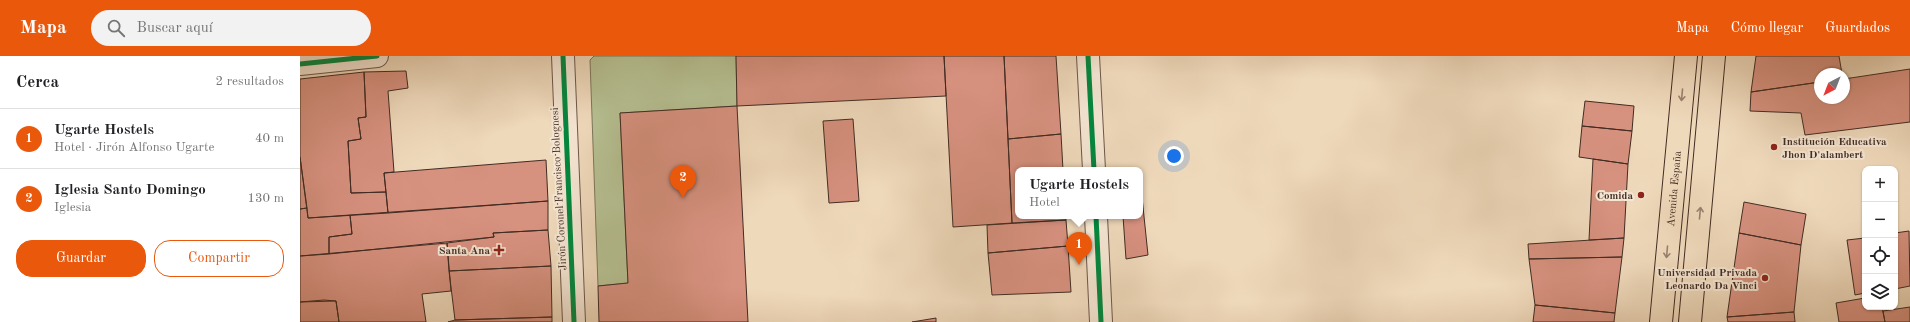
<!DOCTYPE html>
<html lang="es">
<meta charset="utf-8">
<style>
:root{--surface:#fff;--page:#f2f2f2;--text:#202124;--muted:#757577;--line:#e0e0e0;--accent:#ea580c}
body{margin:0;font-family:"Old Standard TT",serif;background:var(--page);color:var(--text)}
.controls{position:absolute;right:12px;bottom:12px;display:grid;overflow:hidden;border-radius:8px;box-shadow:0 1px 3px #0004}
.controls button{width:36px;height:36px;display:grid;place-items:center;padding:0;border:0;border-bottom:1px solid var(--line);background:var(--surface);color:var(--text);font:20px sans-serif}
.compass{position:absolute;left:1514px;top:12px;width:36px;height:36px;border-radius:50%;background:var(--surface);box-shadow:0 1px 3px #0004;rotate:222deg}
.you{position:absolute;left:874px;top:100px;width:14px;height:14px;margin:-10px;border:3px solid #fff;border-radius:50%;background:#1a73e8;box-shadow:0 0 0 6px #1a73e833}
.badge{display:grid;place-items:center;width:26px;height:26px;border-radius:50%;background:var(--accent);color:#fff;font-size:13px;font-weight:700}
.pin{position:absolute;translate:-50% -33px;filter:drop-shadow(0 1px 2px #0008)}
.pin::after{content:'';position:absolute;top:21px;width:14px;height:12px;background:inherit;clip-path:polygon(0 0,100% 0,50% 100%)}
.popup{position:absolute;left:715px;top:111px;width:128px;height:52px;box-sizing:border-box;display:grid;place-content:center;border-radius:8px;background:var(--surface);filter:drop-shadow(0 1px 3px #0005);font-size:13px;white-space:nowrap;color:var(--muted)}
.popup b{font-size:15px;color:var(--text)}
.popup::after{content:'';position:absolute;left:50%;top:100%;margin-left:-8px;border:8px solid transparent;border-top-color:var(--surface)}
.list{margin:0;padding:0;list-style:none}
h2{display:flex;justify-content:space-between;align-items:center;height:52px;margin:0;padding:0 16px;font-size:17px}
h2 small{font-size:13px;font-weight:400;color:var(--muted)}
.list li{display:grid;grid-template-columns:26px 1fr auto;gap:12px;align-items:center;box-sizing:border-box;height:60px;padding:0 16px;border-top:1px solid var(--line)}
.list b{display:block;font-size:15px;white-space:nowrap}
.list p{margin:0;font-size:13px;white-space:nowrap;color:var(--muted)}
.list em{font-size:13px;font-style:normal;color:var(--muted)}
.actions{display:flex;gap:8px;padding:12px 16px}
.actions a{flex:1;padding:9px 0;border:1px solid var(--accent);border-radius:16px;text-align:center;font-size:14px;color:var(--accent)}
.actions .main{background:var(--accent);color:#fff}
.icon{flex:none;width:22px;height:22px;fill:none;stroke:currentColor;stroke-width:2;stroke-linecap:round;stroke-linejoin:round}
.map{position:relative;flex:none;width:1610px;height:266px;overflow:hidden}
header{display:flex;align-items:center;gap:24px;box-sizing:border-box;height:56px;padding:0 20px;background:var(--accent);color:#fff}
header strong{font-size:19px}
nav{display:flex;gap:22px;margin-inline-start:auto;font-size:14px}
.search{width:280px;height:36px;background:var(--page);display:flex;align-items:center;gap:10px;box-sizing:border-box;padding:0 14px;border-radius:22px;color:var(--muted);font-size:15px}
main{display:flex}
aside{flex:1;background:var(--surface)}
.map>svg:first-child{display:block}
</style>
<header>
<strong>Mapa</strong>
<div class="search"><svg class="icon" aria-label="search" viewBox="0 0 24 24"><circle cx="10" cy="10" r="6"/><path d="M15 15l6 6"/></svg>Buscar aquí</div>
<nav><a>Mapa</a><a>Cómo llegar</a><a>Guardados</a></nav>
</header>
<main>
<aside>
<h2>Cerca<small>2 resultados</small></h2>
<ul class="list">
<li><span class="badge">1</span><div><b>Ugarte Hostels</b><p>Hotel · Jirón Alfonso Ugarte</p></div><em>40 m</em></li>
<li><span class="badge">2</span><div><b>Iglesia Santo Domingo</b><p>Iglesia</p></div><em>130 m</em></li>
</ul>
<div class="actions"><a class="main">Guardar</a><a>Compartir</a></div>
</aside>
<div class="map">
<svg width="1610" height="266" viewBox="0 0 1610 266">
<rect width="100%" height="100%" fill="#efd9bb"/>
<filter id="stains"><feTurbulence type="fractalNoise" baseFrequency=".005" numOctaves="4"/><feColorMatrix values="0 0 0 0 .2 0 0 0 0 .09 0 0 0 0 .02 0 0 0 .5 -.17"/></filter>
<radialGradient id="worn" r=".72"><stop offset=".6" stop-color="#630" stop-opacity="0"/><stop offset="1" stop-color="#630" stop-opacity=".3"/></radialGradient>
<path fill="#b6c092" stroke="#7c765a" d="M294,0H436L437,50L320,57L328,227L298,230L290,4Z"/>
<path fill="#d7917f" stroke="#412c23" d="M436,0H644L646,40L437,50Z
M644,0H704L712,167L653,171Z
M704,0H756L761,78L708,83Z
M1456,0H1539L1542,18H1520V26L1451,36Z
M1610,13V66L1505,79L1501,57L1450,55L1451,36L1520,26V42H1544V23Z
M106,15L108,32L88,35L94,116L84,117L86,136L51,137L48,85L61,83L58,62L66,61L64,16Z
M64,16L66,61L58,62L61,83L48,85L51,137L86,136L88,157L8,162L0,101V23Z
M1285,45L1334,50L1332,75L1282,70Z
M437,50L448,266H299L298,230L328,227L320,57Z
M553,63L559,145L529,147L523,65Z
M1282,70L1332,75L1328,108L1279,101Z
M761,78L763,114H718V160H766V164L712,167L708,83Z
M0,101L7,152L0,153Z
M1293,103L1328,108L1324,182L1289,184Z
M246,104L248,145L88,157L84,117Z
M840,122L848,199L826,203L823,160H840Z
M248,145V174L193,177L194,181L29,198V181L52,178L50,159Z
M1444,146L1506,158L1501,189L1439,177Z
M7,152L8,162L50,159L52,178L29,181V198L0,200V153Z
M766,164L768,190L688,197L687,169Z
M248,174L251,210L149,215L147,187L194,181L193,177Z
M1609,175L1610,230L1595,233V177Z
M1439,177L1501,189L1494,256L1427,261Z
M1324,182L1322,201L1229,203L1228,188Z
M1565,182V237L1555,239L1547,184Z
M147,187L151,235L122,238L126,266H39L36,245L0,246V200Z
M768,190L771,236L692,239L688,197Z
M1322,201L1315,257L1235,249L1229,203Z
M251,210L252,261L155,264L149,215Z
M1565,242V251H1582L1585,266H1539L1536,247Z
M24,244L36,245L39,266H0V246Z
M1235,249L1315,257L1314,266H1233Z
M1610,251V266H1585L1583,255Z
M1494,256L1495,266H1428L1427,261Z
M252,261V266H148L155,264Z
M636,262V266H612Z"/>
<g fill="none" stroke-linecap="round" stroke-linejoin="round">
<g stroke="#6c5749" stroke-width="24">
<path id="minor" d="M263,0L274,266
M788,0L794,114
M0,8L77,0
M796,160L801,266"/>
</g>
<g stroke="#412c23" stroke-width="24">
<g id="primary">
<path id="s1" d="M1361,266L1386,0"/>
<path d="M1390,266L1414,0"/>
</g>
</g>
<use href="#minor" stroke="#f5e6d3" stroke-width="22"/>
<use href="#primary" stroke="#efd9bb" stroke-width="22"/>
<g stroke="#f5e6d3" stroke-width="8">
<path id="cycleway" d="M263,0L274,266
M788,0L794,114
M0,8L77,0
M796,160L801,266"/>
</g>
<use href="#cycleway" stroke="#00873e" stroke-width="5"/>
</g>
<defs><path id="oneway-shaft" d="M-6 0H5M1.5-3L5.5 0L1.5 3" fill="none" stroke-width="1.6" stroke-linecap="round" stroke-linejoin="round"/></defs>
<g stroke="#98826f">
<use href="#oneway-shaft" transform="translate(1382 39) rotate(95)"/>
<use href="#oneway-shaft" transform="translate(1400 157) rotate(-85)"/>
<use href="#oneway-shaft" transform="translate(1367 196) rotate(95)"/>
</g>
<g fill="#8f2418" stroke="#f5e6d3" stroke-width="1.5">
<circle cx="1474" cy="91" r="4"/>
<circle cx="1341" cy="139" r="4"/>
<path d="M197 188h4v4h4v4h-4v4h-4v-4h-4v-4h4z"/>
<circle cx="1465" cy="222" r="4"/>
</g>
<g text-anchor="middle" stroke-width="4" stroke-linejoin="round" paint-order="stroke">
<g font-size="11" font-weight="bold" fill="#412c23" stroke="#f5e6d3" text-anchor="end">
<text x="1482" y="89" text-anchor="start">Institución Educativa<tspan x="1482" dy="13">Jhon D'alambert</tspan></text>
<text x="1333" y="143">Comida</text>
<text x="190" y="198">Santa Ana</text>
<text x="1457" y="220">Universidad Privada<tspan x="1457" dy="13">Leonardo Da Vinci</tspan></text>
</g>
<g font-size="11" fill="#412c23" stroke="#f5e6d3">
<text transform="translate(258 133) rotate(-93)" y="4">Jirón Coronel Francisco Bolognesi</text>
<text dy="4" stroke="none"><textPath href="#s1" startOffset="134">Avenida España</textPath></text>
</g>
</g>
<rect width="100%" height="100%" filter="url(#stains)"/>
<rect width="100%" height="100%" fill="url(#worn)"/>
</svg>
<div class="controls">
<button>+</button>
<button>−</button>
<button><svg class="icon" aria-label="locate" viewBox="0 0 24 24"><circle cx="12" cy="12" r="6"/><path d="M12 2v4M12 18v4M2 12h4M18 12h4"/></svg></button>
<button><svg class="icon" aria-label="layers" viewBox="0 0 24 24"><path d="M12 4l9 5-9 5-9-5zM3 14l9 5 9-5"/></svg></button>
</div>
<svg class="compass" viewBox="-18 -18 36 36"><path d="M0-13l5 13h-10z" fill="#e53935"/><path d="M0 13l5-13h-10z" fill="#757577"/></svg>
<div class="you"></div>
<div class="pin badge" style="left:779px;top:209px">1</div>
<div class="popup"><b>Ugarte Hostels</b>Hotel</div>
<div class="pin badge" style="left:383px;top:142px">2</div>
</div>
</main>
